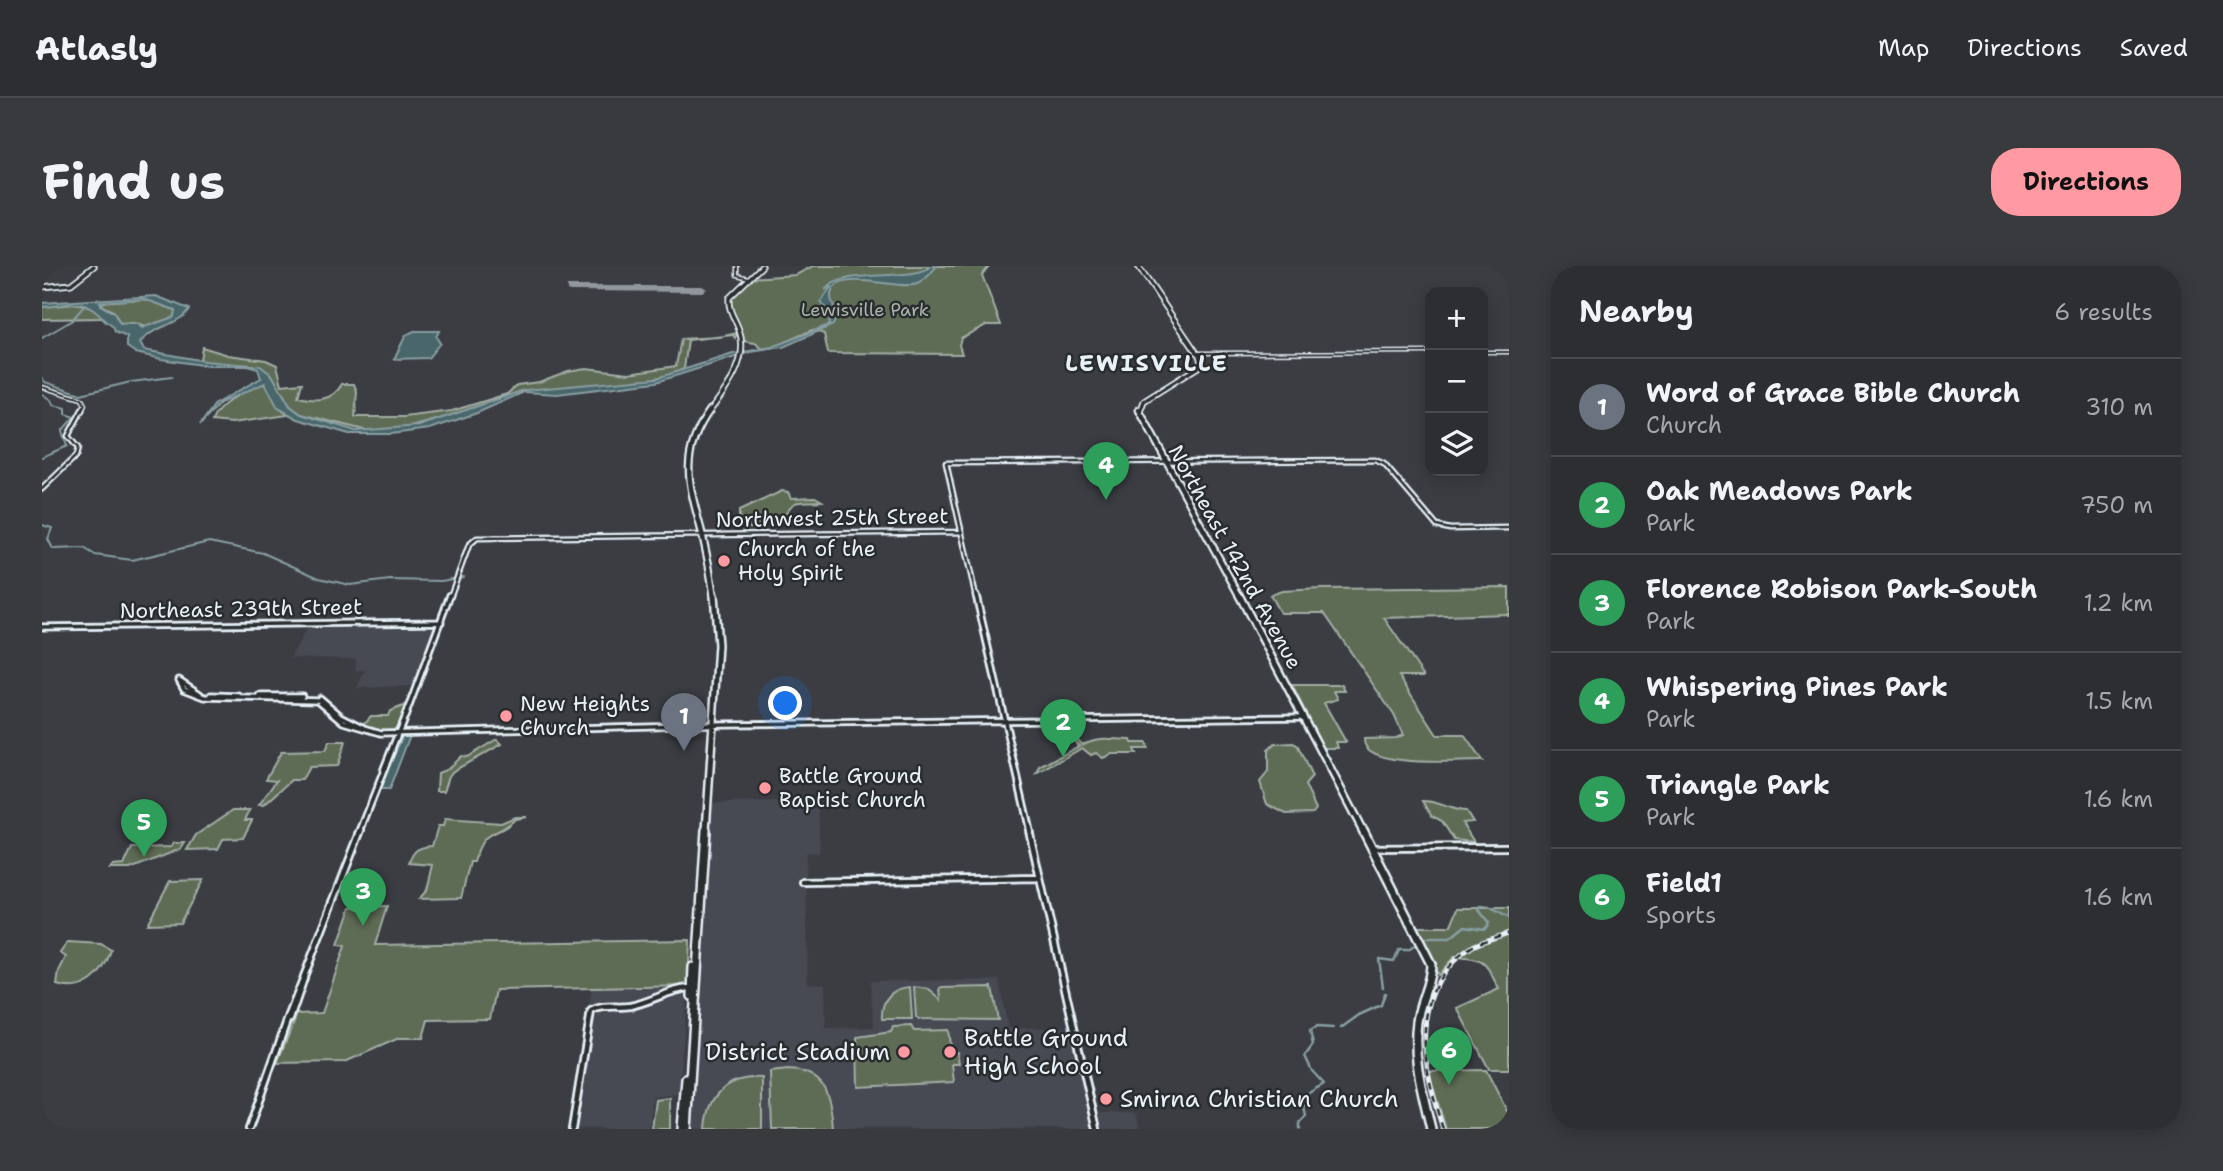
<!DOCTYPE html>
<meta charset="utf-8">
<style>
:root{--surface:#2c2e32;--page:#383a3e;--text:#f1f3f6;--muted:#a6a8ac;--line:#484a4d;--accent:#ff9aa2}
body{margin:0;font-family:"Shantell Sans",sans-serif;background:var(--page);color:var(--text)}
.controls{position:absolute;right:21px;top:21px;display:grid;overflow:hidden;border-radius:14px;box-shadow:0 4px 18px #0003}
.controls button{width:63px;height:63px;display:grid;place-items:center;padding:0;border:0;border-bottom:2px solid var(--line);background:var(--surface);color:var(--text);font:35px sans-serif}
.you{position:absolute;left:744px;top:438px;width:24px;height:24px;margin:-18px;border:5px solid #fff;border-radius:50%;background:#1a73e8;box-shadow:0 0 0 10px #1a73e833}
.badge{display:grid;place-items:center;width:46px;height:46px;border-radius:50%;background:var(--accent);color:#fff;font-size:23px;font-weight:700}
.pin{position:absolute;translate:-50% -58px;filter:drop-shadow(0 2px 4px #0008)}
.pin::after{content:'';position:absolute;top:37px;width:24px;height:21px;background:inherit;clip-path:polygon(0 0,100% 0,50% 100%)}
.list{margin:0;padding:0;list-style:none}
h2{display:flex;justify-content:space-between;align-items:center;height:91px;margin:0;padding:0 28px;font-size:30px}
h2 small{font-size:23px;font-weight:400;color:var(--muted)}
.list li{display:grid;grid-template-columns:46px 1fr auto;gap:21px;align-items:center;box-sizing:border-box;height:98px;padding:0 28px;border-top:2px solid var(--line)}
.list b{display:block;font-size:26px;white-space:nowrap}
.list p{margin:0;font-size:23px;white-space:nowrap;color:var(--muted)}
.list em{font-size:23px;font-style:normal;color:var(--muted)}
.icon{flex:none;width:38px;height:38px;fill:none;stroke:currentColor;stroke-width:2;stroke-linecap:round;stroke-linejoin:round}
.map{position:relative;flex:none;width:1467px;height:863px;overflow:hidden;border-radius:28px}
header{display:flex;align-items:center;gap:42px;box-sizing:border-box;height:98px;padding:0 35px;background:var(--surface);border-bottom:2px solid var(--line)}
header strong{font-size:33px}
nav{display:flex;gap:38px;margin-inline-start:auto;font-size:24px}
.intro{display:flex;align-items:center;justify-content:space-between;box-sizing:border-box;height:168px;padding:0 42px}
h1{margin:0;font-size:49px}
.button{padding:18px 32px;border-radius:28px;background:var(--accent);color:#111;font-size:24px;font-weight:700}
main{display:flex;gap:42px;padding:0 42px}
aside{flex:1;background:var(--surface);border-radius:28px;box-shadow:0 4px 18px #0003}
.map>svg:first-child{display:block}
</style>
<header>
<strong>Atlasly</strong>
<nav><a>Map</a><a>Directions</a><a>Saved</a></nav>
</header>
<div class="intro"><h1>Find us</h1><a class="button">Directions</a></div>
<main>
<div class="map">
<svg width="1467" height="863" viewBox="0 0 1467 863">
<rect width="100%" height="100%" fill="#3b3d43"/>
<filter id="ink" filterUnits="userSpaceOnUse"><feTurbulence type="fractalNoise" baseFrequency=".0143" numOctaves="2"/><feDisplacementMap in="SourceGraphic" scale="14" xChannelSelector="R" yChannelSelector="G"/><feConvolveMatrix kernelMatrix="1 2 1 2 8 2 1 2 1" color-interpolation-filters="sRGB"/></filter>
<g filter="url(#ink)">
<path fill="#474852" d="M394,357L397,359L370,420L315,422L323,404H313L314,393L248,392L267,359Z
M776,535L778,587H764L766,717L783,718L784,762L832,761L828,715L957,714L966,762L1027,761L1051,863H648L671,537Z
M646,720L637,828L611,831L608,863H527L550,722Z
M1056,847H1094L1098,863H1060Z"/>
<path fill="#5e6c54" stroke="#a3aea6" stroke-width="2" d="M771,0H948L940,9L959,59H944L919,72L917,79L920,88L786,87L782,68L770,64L732,81L721,83L713,77L702,75L686,36L707,12L754,9Z
M106,33L133,44L132,51L103,61L91,57L78,58L71,45L58,39L63,35Z
M32,38L52,42L61,52L0,53V41Z
M695,67L693,72L691,69L646,74L642,103L624,110L592,116L480,125L398,153L366,162L326,165L259,148L248,140L230,109L209,99L167,97L158,94L160,81L186,89L224,94L235,99L240,119L260,117L256,131C273,135 290,136 300,118H312L315,126L313,151H362L410,145L465,128L475,119L497,116L526,105L544,102L587,107L634,100L639,73L678,71Z
M220,117C232,123 232,141 246,149L190,157L170,155C175,138 205,124 220,117Z
M740,225L746,226L749,232L773,231L780,235C759,237 752,230 742,251L724,254L716,262H704L697,252V245Z
M1467,321V350L1465,348L1342,352L1382,410H1357L1395,469H1422L1440,495C1418,495 1320,503 1322,473L1354,472L1361,469L1352,449L1282,347H1238L1228,329L1240,325L1278,323Z
M1250,419H1300L1303,425H1292L1296,433L1282,437L1304,476H1294L1296,482H1281Z
M364,439L354,463C343,467 331,464 321,459L329,450H346L348,445Z
M1032,471L1040,479C1057,469 1072,474 1089,474L1090,477H1104L1106,483H1092L1094,488H1070L1061,492L1054,487L1049,489L1040,482L995,508L998,501L1037,480L1031,474Z
M455,473L460,478L411,505L407,510L402,525H395L396,507L406,503L419,490L425,491Z
M287,476H303L295,500L267,501L260,514H250L222,539H217L235,514L224,513L239,486L283,485Z
M1233,478L1251,477L1255,479L1270,511L1263,519L1274,543L1271,547L1244,548L1225,538L1218,516L1226,506V484Z
M1381,535C1399,535 1408,545 1424,545L1431,556L1420,557L1432,576L1412,574L1400,555L1390,550Z
M191,544H208L203,554H210L201,572L181,573L176,583L145,584L154,569Z
M473,551H485L473,553C454,574 443,557 432,596H428L419,632L377,633L385,624L391,599L367,597C371,584 376,581 390,580L396,560H401L403,553L459,557Z
M132,577H143L139,583L88,603H68L70,600L82,599L90,582L129,581Z
M161,614L138,657L105,658L128,615Z
M345,640L333,679L648,674L646,720L454,724L448,753L386,754L381,772H357L303,796L235,797L255,748L280,747L303,680L296,679L309,641Z
M1416,642H1467V803H1447L1415,742L1457,723C1442,695 1445,693 1412,691L1396,709L1374,661H1406L1409,659Z
M26,676L59,678L69,684C62,709 41,728 15,719L17,705L24,691L18,687Z
M868,721L870,753H840C839,734 849,722 868,721Z
M872,721L886,723L899,734L898,722L950,721L956,754L877,753L874,751Z
M869,760L872,765L906,764L909,786H915L917,798H910L912,816L816,821L815,771L849,766L851,761Z
M746,804C784,805 789,830 791,863H730L728,806Z
M1444,804L1467,849V863H1404L1386,805Z
M720,812V863H664C666,829 685,810 720,812Z
M628,832V863H610L614,834Z"/>
<path fill="#48666a" stroke="#889ea3" stroke-width="2" fill-rule="evenodd" d="M889,0H895C888,7 885,14 875,18C858,25 792,0 789,29C788,35 794,43 795,50L791,59L741,81L709,86L614,116L515,128L482,126L435,147L388,163L349,168H307L256,153L236,142L223,117L178,137L158,159L173,138L219,112L216,103L205,100H166L119,93L94,87L85,81V71L73,66C71,57 67,60 62,54C41,30 29,39 0,41V37L114,30L147,43C137,60 110,60 98,77L102,84L162,95L218,100L230,109L248,140L259,148L314,165L377,160L483,124L615,112L691,88L730,81L787,59L788,49L779,36L790,20L783,24C803,0 870,17 889,0ZM102,33L133,44L132,51L100,62L95,58H78L72,47L58,39V36Z
M372,65H397L394,71L398,77L386,92L352,93L364,69Z
M361,469H368L347,524H337Z"/>
<g fill="none" stroke-linecap="round" stroke-linejoin="round">
<path stroke="#889ea3" stroke-width="2" d="M0,72L29,55L43,39
M0,112L3,116L39,128L89,116L130,111
M0,128L9,134L11,139L24,142V148L32,151L20,165L25,180L0,191
M0,259L10,262L6,273L11,283L42,282L53,289L90,294L167,276L221,287L277,312L308,319L348,314L399,315L422,311"/>
<path stroke="#889ea3" stroke-width="2.5" d="M1381,672H1408L1423,660L1443,663L1447,657L1437,644L1439,640L1447,641L1467,652
M1341,721L1337,693L1352,695L1357,684H1366L1374,679
M1299,762L1317,749L1339,739L1343,727
M1258,863V857L1264,850C1258,828 1264,829 1282,818L1270,805L1263,790L1271,779L1268,765L1275,761L1291,762"/>
<path fill="#92979e" fill-rule="evenodd" d="M525,20H660L665,23L660,26L528,25L525,24Z"/>
<g stroke="#e8f1f8" stroke-width="5">
<path id="minor-far3" d="M695,0V9L707,12
M1441,86H1467
M1156,87L1388,86
M0,121L40,133L43,139L39,146"/>
</g>
<g stroke="#e8f1f8" stroke-width="7">
<path id="minor-far2" d="M0,223L34,190L36,182L26,170L40,144
M408,331L427,279L435,272L920,266
M934,331L904,197L1333,194L1342,198L1395,260L1408,263L1467,262"/>
</g>
<g stroke="#e8f1f8" stroke-width="9">
<path id="minor-far1" d="M934,329L988,565
M0,361L399,356
M137,414L142,423L163,431L276,434L302,456L339,467L682,458L1262,451
M137,414L158,428
M169,429L197,430
M218,430H260
M278,432L299,450L323,462
M363,451L408,329
M341,505L368,437
M318,565L350,484
M318,565L321,558"/>
</g>
<g stroke="#e8f1f8" stroke-width="10">
<path id="minor" d="M987,564L1055,863
M317,568L319,564
M1331,582L1467,581
M761,616L998,612
M248,753L262,712
M207,863L247,749L319,564
M530,863L549,745C562,738 575,742 588,740C610,736 627,723 649,722"/>
</g>
<g stroke="#e8f1f8" stroke-width="7">
<path id="major-far3" d="M1096,0L1155,87
M0,21L29,18L52,0
M667,146C684,124 708,94 697,64C693,52 686,45 687,32L720,0
M1098,146L1102,135L1156,101L1159,96L1157,89"/>
</g>
<g stroke="#e8f1f8" stroke-width="9">
<path id="major-far2" d="M668,144C636,189 647,218 660,267C665,288 669,309 672,331
M1097,144L1198,331"/>
</g>
<g stroke="#e8f1f8" stroke-width="10">
<path id="major-far1" d="M1197,329L1321,565
M664,565L676,379L672,329"/>
</g>
<g stroke="#e8f1f8" stroke-width="12">
<path id="major" d="M1321,564L1389,698C1389,718 1377,736 1375,756C1370,792 1381,828 1389,863
M650,730L651,701
M640,863L644,813
M645,863L664,564"/>
</g>
<use href="#minor-far3" stroke="#2a2d2e" stroke-width="2"/>
<use href="#minor-far2" stroke="#2a2d2e" stroke-width="2.5"/>
<use href="#minor-far1" stroke="#2a2d2e" stroke-width="3.5"/>
<use href="#minor" stroke="#2a2d2e" stroke-width="4.5"/>
<use href="#major-far3" stroke="#2a2d2e" stroke-width="3.5"/>
<use href="#major-far2" stroke="#2a2d2e" stroke-width="4.5"/>
<use href="#major-far1" stroke="#2a2d2e" stroke-width="5"/>
<use href="#major" stroke="#2a2d2e" stroke-width="7"/>
<g stroke="#e8f1f8" stroke-width="5">
<path id="rail" d="M1401,863C1380,798 1364,723 1431,680C1442,674 1455,671 1467,667"/>
</g>
<use href="#rail" stroke="#2a2d2e" stroke-width="2.5" stroke-dasharray="7" stroke-linecap="butt"/>
</g>
</g>
<g fill="#ff9aa2" stroke="#2a2d2e" stroke-width="2.5">
<circle cx="682" cy="295" r="7"/>
<circle cx="464" cy="450" r="7"/>
<circle cx="723" cy="522" r="7"/>
<circle cx="862" cy="786" r="7"/>
<circle cx="908" cy="786" r="7"/>
<circle cx="1064" cy="833" r="7"/>
</g>
<g text-anchor="middle" stroke-width="5" stroke-linejoin="round" paint-order="stroke">
<g font-size="18" fill="#aab5ae" stroke="#2a2d2e">
<text x="823" y="50">Lewisville Park</text>
</g>
<g font-size="21" fill="#e8f1f8" stroke="#2a2d2e">
<text transform="translate(790 252) rotate(-1)" y="7">Northwest 25th Street</text>
<text transform="translate(1193 291) rotate(61)" y="7">Northeast 142nd Avenue</text>
<text transform="translate(199 343) rotate(-1)" y="7">Northeast 239th Street</text>
</g>
<g font-size="21" fill="#e8f1f8" stroke="#2a2d2e" text-anchor="start">
<text x="696" y="290">Church of the<tspan x="696" dy="24">Holy Spirit</tspan></text>
<text x="478" y="445">New Heights<tspan x="478" dy="24">Church</tspan></text>
<text x="737" y="517">Battle Ground<tspan x="737" dy="24">Baptist Church</tspan></text>
</g>
<g font-size="23" font-weight="bold" letter-spacing="2" fill="#e8f1f8" stroke="#2a2d2e">
<text x="1105" y="105">LEWISVILLE</text>
</g>
<g font-size="24" fill="#e8f1f8" stroke="#2a2d2e" text-anchor="start">
<text x="922" y="780">Battle Ground<tspan x="922" dy="28">High School</tspan></text>
<text x="848" y="794" text-anchor="end">District Stadium</text>
<text x="1078" y="841">Smirna Christian Church</text>
</g>
</g>
</svg>
<div class="controls">
<button>+</button>
<button>−</button>
<button><svg class="icon" aria-label="layers" viewBox="0 0 24 24"><path d="M12 4l9 5-9 5-9-5zM3 14l9 5 9-5"/></svg></button>
</div>
<div class="you"></div>
<div class="pin badge" style="left:642px;top:485px;background:#6b7280">1</div>
<div class="pin badge" style="left:1021px;top:491px;background:#2e9e5b">2</div>
<div class="pin badge" style="left:321px;top:660px;background:#2e9e5b">3</div>
<div class="pin badge" style="left:1064px;top:234px;background:#2e9e5b">4</div>
<div class="pin badge" style="left:102px;top:591px;background:#2e9e5b">5</div>
<div class="pin badge" style="left:1407px;top:819px;background:#2e9e5b">6</div>
</div>
<aside>
<h2>Nearby<small>6 results</small></h2>
<ul class="list">
<li><span class="badge" style="background:#6b7280">1</span><div><b>Word of Grace Bible Church</b><p>Church</p></div><em>310 m</em></li>
<li><span class="badge" style="background:#2e9e5b">2</span><div><b>Oak Meadows Park</b><p>Park</p></div><em>750 m</em></li>
<li><span class="badge" style="background:#2e9e5b">3</span><div><b>Florence Robison Park-South</b><p>Park</p></div><em>1.2 km</em></li>
<li><span class="badge" style="background:#2e9e5b">4</span><div><b>Whispering Pines Park</b><p>Park</p></div><em>1.5 km</em></li>
<li><span class="badge" style="background:#2e9e5b">5</span><div><b>Triangle Park</b><p>Park</p></div><em>1.6 km</em></li>
<li><span class="badge" style="background:#2e9e5b">6</span><div><b>Field1</b><p>Sports</p></div><em>1.6 km</em></li>
</ul>
</aside>
</main>
